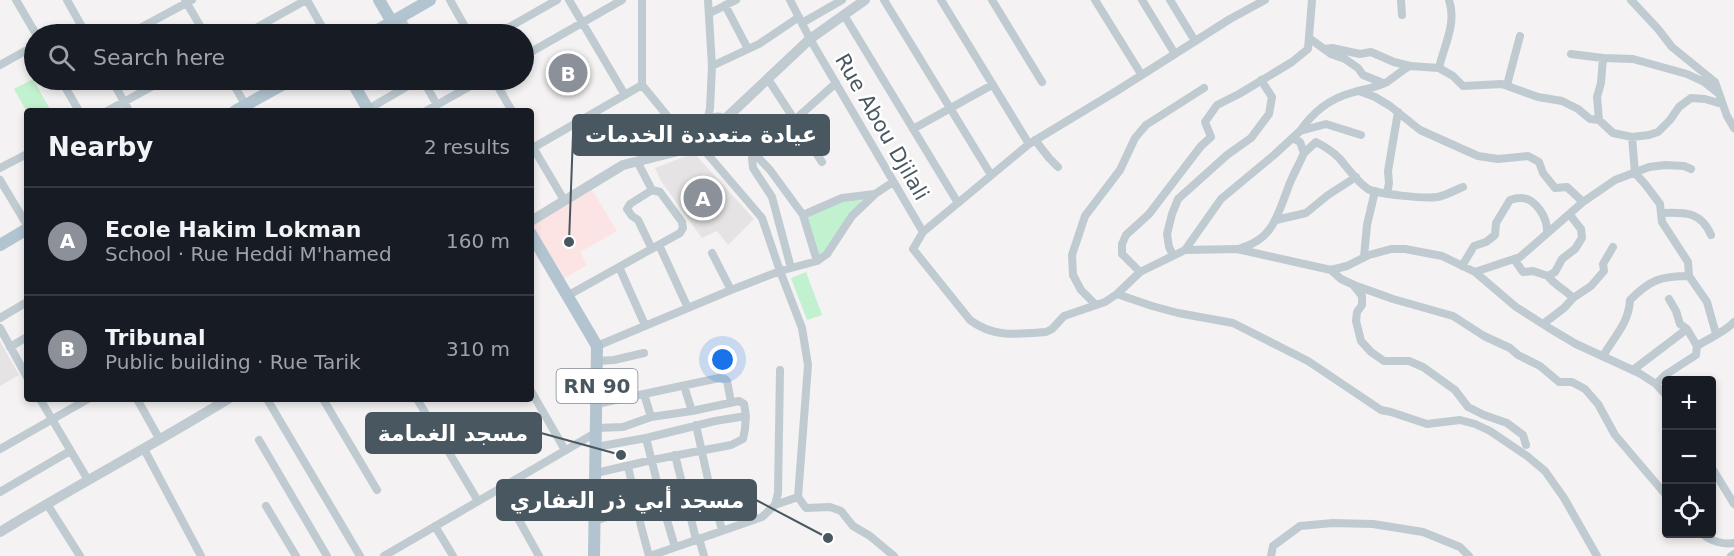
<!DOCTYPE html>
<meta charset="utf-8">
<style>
:root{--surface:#171b24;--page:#20242c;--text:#f1f3f6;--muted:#9ea1a6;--line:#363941;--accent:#8c9099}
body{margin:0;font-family:"DejaVu Sans","Noto Naskh Arabic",sans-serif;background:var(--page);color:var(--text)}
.controls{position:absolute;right:18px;bottom:18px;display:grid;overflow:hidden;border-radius:6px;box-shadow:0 3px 9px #0003}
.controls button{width:54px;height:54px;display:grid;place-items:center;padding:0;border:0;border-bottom:2px solid var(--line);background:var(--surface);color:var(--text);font:30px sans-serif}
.you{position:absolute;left:723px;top:360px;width:21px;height:21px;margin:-15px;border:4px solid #fff;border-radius:50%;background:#1a73e8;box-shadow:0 0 0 9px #1a73e833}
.badge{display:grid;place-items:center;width:39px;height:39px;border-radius:50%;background:var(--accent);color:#fff;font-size:20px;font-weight:700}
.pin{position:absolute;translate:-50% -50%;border:3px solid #fff;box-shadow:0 2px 6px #0006}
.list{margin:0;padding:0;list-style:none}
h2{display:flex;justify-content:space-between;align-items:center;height:78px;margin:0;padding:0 24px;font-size:26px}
h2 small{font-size:20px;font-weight:400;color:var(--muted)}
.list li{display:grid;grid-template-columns:39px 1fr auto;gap:18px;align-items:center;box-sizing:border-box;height:108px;padding:0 24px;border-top:2px solid var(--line)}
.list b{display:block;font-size:22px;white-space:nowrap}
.list p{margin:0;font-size:20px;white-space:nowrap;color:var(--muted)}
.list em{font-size:20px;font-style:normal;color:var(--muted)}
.icon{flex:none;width:33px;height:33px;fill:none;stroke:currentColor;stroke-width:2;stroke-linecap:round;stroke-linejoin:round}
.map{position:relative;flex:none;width:1734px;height:556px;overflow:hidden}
.search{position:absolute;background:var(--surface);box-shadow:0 3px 9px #0003;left:24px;top:24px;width:510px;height:66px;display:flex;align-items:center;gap:15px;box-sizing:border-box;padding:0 21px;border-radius:33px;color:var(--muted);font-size:22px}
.panel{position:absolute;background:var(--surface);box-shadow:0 3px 9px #0003;left:24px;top:108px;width:510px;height:294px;border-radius:6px}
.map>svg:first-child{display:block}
</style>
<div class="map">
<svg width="1734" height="556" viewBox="0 0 1734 556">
<rect width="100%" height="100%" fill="#f4f2f2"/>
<path fill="#e5e3e4" d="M694,153L754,219L728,245L717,231L702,238L661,181L655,168Z
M0,341L19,375L0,386Z"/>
<path fill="#fce4e4" d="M592,190L617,231L580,252L587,265L563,279L532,226Z"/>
<path fill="#c1f1ce" d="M33,79L51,111H27V112L14,89Z
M862,198L860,205L826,250L819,256L806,216L844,200Z
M806,272L822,315L807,320L791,278Z"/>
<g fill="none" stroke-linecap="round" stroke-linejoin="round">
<path stroke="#bfcad1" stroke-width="8" d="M16,0L36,34
M67,0L86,34
M185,0L205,34
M307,0L326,34
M450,0L469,34
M569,0L625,95
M642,0V85L683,135L698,143L762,218L780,271L802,328L808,365L798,497
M790,0L810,39L923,232
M884,0L991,175
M941,0L1029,144
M992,0L1042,82
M1095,0L1141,74
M1142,0L1175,54
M1170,0L1195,41
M1265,0L1230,19L1115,92L1029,144L923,232L913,249L970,320C993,338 1019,334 1046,332L1052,329L1064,316L1105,302L1117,294L1140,272L1185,250L1237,249L1331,270L1347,266L1369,255L1391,249H1405L1442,256L1475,272L1516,307L1549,328L1576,344L1639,373L1656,384L1666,395
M1401,0L1402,15
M1631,0L1658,29L1672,47L1715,82L1727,116L1734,128
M725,5L748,49
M710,13L736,0
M844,15L958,203
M400,17L410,34
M802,23L842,0
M129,34L192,0
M245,34L306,0
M497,34L557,0
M1309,38L1331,54L1345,59L1358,68L1363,75L1383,83
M1325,49L1332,48L1360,54L1371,52L1394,62L1410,66L1439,68L1453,76L1463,86L1502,84L1538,97L1562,101L1578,109L1590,119L1599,120L1613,133L1632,137L1649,135L1658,132L1670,120L1679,107L1691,98L1705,99L1722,104
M1571,54L1603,58L1633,59L1687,74L1704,82L1719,94
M524,56L622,0
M0,65L34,46
M712,66L759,44L799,17
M1439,68C1444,45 1457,24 1449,0
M768,79L822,162
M61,80L79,111
M112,80L129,111
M231,80L249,111
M423,80L437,105
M494,80L512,111
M1507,85L1520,36
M1359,91L1375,97L1390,106L1420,130L1478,156L1498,159L1528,156L1539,162L1543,173L1555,188L1567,187L1583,202
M107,111L164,80
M365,111L418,80
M426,111L481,80
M725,119L737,135L770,170L803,215L817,261
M1599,120L1597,97L1601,83L1603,58
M707,122L710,108L712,66L708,0
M913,129L992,85
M1300,131C1313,112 1329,99 1351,93C1363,89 1376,88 1387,82C1395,77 1402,70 1410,66
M1632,137L1635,173L1645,184L1660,204L1662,222L1688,262L1689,276L1707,302L1716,334
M1035,140L1049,158L1058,167
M531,144L564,200
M531,149L642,85
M1304,153L1316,142C1324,146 1332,151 1339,158C1348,168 1356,181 1368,189C1376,194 1426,199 1437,197C1445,196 1455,190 1463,187
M637,161L652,190
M0,168L27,154
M0,180L27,225
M1387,194L1389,183L1388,171L1398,112
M1661,213C1684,212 1701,211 1711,235
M803,215L842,198L875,194L893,182
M1276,220L1306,213L1328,195L1356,177
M659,245L688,308
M1241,248C1273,239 1277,216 1288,188C1292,176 1299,165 1304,153L1300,142L1293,138
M652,249L638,220L632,216L627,209L630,204L652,190
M1185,250L1221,199L1274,155L1300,131L1326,124L1361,135
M712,253L731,290
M1173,255L1169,247L1167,234L1172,214L1178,199L1227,155L1251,138L1269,114L1272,97L1261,80
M1364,257L1367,225L1375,191
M1514,259L1523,272L1533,271L1548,276L1555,272L1562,259L1575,249L1582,238L1581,229L1570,215
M1462,266L1474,246L1486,242L1495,235L1496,223L1510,200C1513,199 1516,198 1520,198C1536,197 1548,219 1547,233
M619,267L645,325
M791,268L772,197L753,168L752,158L836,83
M1331,270L1341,279L1354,285L1393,299L1453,316L1484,336L1510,348L1518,355L1540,366L1559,382H1572L1585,389L1598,404L1615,435L1666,495
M1140,272L1122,254V244L1126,235L1149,214L1201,146L1211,137L1205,122L1217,105L1239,94L1292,62L1308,49L1312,0
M1475,272L1520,257L1583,202L1615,180L1649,167L1665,165L1684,166L1691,169
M1548,276C1554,285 1565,289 1573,298
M1354,286L1362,296V305L1357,312L1356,321L1361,341L1371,352L1384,361H1409L1423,367L1455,390L1468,407L1484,415L1507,423L1523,435L1526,445
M1117,294L1152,306L1178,313L1233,323L1308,361L1381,410L1391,412L1427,424L1460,420L1475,424L1490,431L1527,456L1545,471L1564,498L1597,556
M567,296L680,233L683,228L682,222L660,192L652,190
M1669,299L1676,311L1680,324L1687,329L1697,346
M1096,305L1081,290L1073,275L1072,255L1085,216L1120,170L1135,138L1146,125L1204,88
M0,318L27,302
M1543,324L1564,308L1573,298L1591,286L1604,271L1603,264L1613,247
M0,328L27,377
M597,346L731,290L780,271L817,261L827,254L852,216L875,194
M10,347L27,337
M1603,356C1614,337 1629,323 1630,300C1650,280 1660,276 1689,276
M597,361L614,360L644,353
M1633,370L1687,329
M1656,384L1665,375L1696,355L1697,346C1709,338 1724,333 1734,322
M684,386L692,411
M531,391L565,450
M644,394L651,417
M40,399L88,480
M137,399L160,440
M267,399L360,556
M323,399L377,490
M417,399L478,501
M597,404L719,378L725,379L727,381L731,402
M696,425L709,484L722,530
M646,438L664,510L675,547
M259,440L327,556
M596,447L646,438L715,421L746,416
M0,449L88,399
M144,449L201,556
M675,455L696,539
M628,466L641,526L649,556
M1712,468L1734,504
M596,473L652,460L731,445L743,439C746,427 747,416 744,404L739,401L692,411L651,417L623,427L597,428
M501,488L539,556
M0,492L70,451
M798,497L806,508L830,507L841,511L853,526L870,536L894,556
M47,504L80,556
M775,505L798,497
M266,506L296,556
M595,521L637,507L662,501
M435,526L453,556
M1703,534C1710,541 1724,545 1734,543
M699,538L704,556
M384,556L597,432
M650,556L762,517L775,505L778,493L780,370
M1271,556L1273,546L1300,526L1333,523L1373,524L1423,532L1460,547L1469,556
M1731,556L1734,554"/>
<path stroke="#bfcad1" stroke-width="10" d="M698,143C698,128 709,113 725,119
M531,221L623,165L686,149L706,137L810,39L865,0
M0,532C75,486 153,445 228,399"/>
<path stroke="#b1c4d0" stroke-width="12" d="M379,0L392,22
M371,34L430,0
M351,80L369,111
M235,111L291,80
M531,234L597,346L594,556
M0,245L27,229"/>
</g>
<g text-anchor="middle" stroke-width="5" stroke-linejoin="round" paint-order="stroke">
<rect fill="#fff" stroke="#808990" stroke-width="1.5" x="556.5" y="369" width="81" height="34" rx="4.5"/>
<g font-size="20" font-weight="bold" fill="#495760">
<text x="597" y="393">RN 90</text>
</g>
<g font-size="21" fill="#495760" stroke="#fff">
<text transform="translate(882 127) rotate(60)" y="7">Rue Abou Djilali</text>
</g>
</g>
<path fill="none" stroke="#495760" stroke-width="2" d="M569 242L573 135M621 455L541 433M828 538L756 500"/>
<g fill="#495760" stroke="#fff" stroke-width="2">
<circle cx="569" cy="242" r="6"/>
<circle cx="621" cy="455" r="6"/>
<circle cx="828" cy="538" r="6"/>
</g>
<g fill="#495760" stroke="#495760" stroke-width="2">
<rect x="573" y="115" width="256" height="40" rx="6"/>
<rect x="366" y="413" width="175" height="40" rx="6"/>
<rect x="497" y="480" width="259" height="40" rx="6"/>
</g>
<g font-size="22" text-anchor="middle" font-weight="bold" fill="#fff">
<text x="701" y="142">عيادة متعددة الخدمات</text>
<text x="453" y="441">مسجد الغمامة</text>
<text x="627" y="508">مسجد أبي ذر الغفاري</text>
</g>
</svg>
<div class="controls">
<button>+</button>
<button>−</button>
<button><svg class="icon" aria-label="locate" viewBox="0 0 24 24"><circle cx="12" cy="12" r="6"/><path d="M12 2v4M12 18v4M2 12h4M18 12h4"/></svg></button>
</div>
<div class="you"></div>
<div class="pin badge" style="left:703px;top:198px">A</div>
<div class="pin badge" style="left:568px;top:73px">B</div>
<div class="search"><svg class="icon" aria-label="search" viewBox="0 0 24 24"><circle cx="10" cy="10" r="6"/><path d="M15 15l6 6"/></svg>Search here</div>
<section class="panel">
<h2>Nearby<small>2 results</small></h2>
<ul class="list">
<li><span class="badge">A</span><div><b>Ecole Hakim Lokman</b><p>School · Rue Heddi M'hamed</p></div><em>160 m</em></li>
<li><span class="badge">B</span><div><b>Tribunal</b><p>Public building · Rue Tarik</p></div><em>310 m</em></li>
</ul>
</section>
</div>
